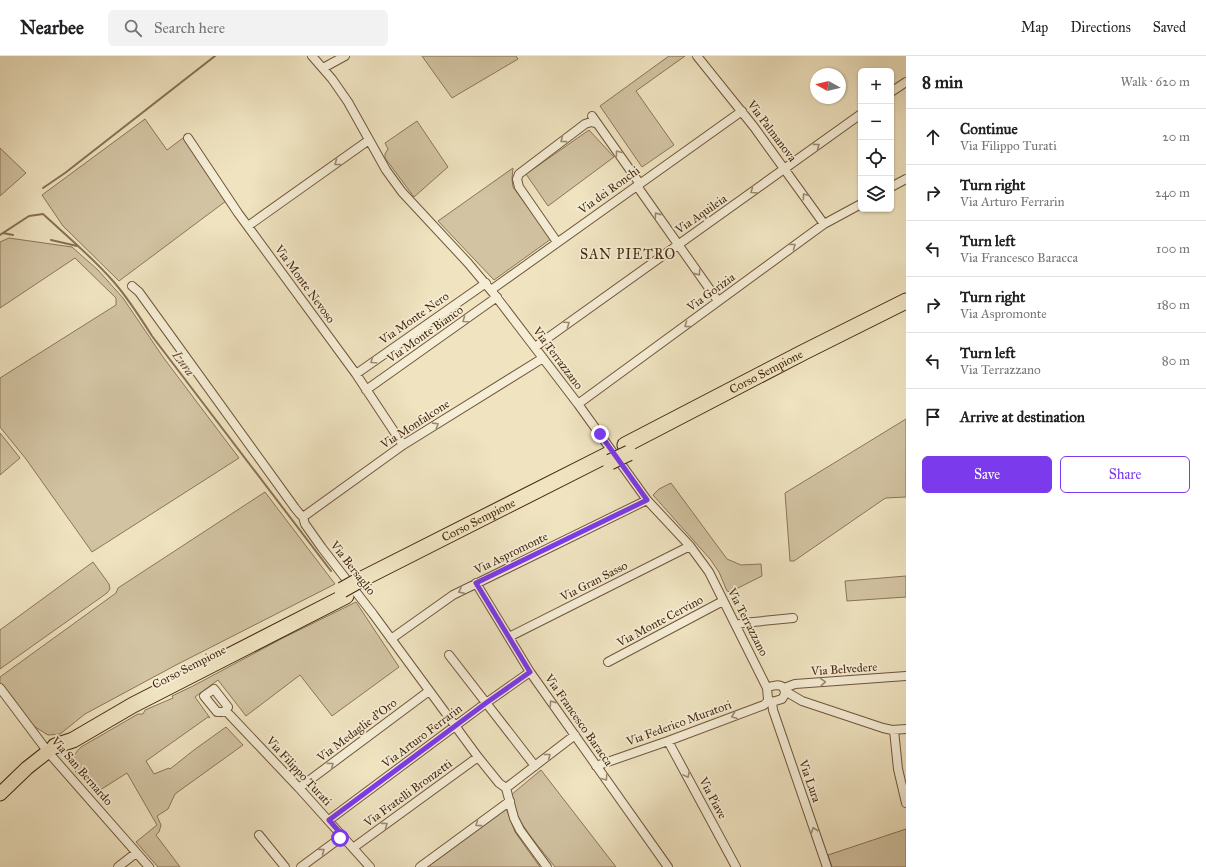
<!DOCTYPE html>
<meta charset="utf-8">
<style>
:root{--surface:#fff;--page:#f2f2f2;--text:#202124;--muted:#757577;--line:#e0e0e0;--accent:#7c3aed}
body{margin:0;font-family:"IM FELL Great Primer",serif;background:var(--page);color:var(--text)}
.controls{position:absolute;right:12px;top:12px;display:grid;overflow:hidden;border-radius:6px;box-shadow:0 1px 3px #0004}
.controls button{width:36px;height:36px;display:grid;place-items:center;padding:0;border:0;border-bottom:1px solid var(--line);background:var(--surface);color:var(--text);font:20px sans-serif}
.compass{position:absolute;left:810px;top:12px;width:36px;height:36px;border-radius:50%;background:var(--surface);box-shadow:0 1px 3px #0004;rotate:278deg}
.stop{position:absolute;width:12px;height:12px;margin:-9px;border:3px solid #7c3aed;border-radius:50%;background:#fff}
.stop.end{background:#7c3aed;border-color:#fff;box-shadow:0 1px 4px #0008}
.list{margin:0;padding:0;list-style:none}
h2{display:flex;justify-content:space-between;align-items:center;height:52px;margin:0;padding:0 16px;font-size:17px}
h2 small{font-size:13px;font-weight:400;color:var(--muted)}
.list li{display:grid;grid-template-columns:26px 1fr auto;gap:12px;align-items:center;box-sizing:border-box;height:56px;padding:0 16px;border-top:1px solid var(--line)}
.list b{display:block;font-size:15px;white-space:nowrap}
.list p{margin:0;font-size:13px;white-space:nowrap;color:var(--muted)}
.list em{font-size:13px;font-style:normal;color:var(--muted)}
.actions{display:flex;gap:8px;padding:12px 16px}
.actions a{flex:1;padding:9px 0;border:1px solid var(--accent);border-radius:6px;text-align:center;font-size:14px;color:var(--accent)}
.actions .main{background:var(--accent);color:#fff}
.icon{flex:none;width:22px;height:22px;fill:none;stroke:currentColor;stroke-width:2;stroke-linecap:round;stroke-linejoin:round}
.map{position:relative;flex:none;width:906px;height:811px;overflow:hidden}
header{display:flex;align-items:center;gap:24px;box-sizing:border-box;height:56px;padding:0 20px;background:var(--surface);border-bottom:1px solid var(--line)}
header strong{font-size:19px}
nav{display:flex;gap:22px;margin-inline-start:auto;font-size:14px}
.search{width:280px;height:36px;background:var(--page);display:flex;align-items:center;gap:10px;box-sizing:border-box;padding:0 14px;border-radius:6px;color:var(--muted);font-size:15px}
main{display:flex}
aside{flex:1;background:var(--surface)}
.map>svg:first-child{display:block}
</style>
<header>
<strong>Nearbee</strong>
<div class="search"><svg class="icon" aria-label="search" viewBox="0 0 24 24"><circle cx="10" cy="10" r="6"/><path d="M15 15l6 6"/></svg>Search here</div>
<nav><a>Map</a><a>Directions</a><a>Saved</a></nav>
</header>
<main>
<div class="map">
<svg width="906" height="811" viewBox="0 0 906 811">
<rect width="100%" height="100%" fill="#efe3c0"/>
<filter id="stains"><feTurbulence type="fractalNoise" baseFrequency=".005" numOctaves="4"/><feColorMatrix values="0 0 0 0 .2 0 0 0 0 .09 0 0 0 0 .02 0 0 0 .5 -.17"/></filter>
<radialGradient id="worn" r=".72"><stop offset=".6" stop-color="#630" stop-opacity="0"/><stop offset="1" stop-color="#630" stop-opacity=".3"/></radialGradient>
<path fill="#d2c3a2" stroke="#8c7558" d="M422,0H516L518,3L452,42Z
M669,0H685L636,35L674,89L642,111L600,50Z
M145,63L167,94L183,82L226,145L119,225L63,170L42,139Z
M417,65L448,111L414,141L385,102V98L388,93L385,87Z
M589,74L614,101L548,150L526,118Z
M0,92L26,117L0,140Z
M513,112L512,123L513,131L551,183L494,224L438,165Z
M9,182L72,191L98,214L123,242L163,301L239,402L92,496L26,403L0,371V322L116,249V242L75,202L0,252V186Z
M906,363V441L886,442L884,443L794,505H790L785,437Z
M0,377L20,402L0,419Z
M671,427L727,503L741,509L761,508L762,520L730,536L727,535L719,516L710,503L653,439L659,433Z
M265,436L335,528L176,609L85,658L60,678L48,679L32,669L0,627V621L116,537L118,532Z
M93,506L109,528L110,533L107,537L0,613V574Z
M906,520V541L847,545L845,525Z
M356,546L399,611L332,660L300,619L246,660L218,624L195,641L210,662L208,661L146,705L154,718L169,712L170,713L194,694L226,671L243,689L175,738L168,753L157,760L161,769L159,776L156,779L180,811H158L136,786L157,769L127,717L100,734L83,716L78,719C69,708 72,700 81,691L138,658H143L145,654L173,642L172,640L193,630L281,583Z
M541,714L616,811H555C541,793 524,775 515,754C513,749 512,744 511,739Z
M506,752L515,776L540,811H425Z
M906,773V811H832L828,799Z"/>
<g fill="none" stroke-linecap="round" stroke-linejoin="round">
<path stroke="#887154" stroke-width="2" d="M43,132L65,117L215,0
M3,177L13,179
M0,179L29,160L43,158C67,180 92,201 113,225C128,242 140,261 152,280L331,515
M51,184L77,190"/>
<g stroke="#70563a" stroke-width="10">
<path id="street" d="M312,0L332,23L348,46L386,114L402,136L468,207L494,238L578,348L647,444L690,490L709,516L767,632L768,643L772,646
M697,0L754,71L824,168
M323,12L345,0
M891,36L906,26
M592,60L640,128
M188,82L238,157L356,318L403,389
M637,130L718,245
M891,131L906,123
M248,170L369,84
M557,186L519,131L517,123L519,118L585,68L591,66L596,67
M132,230L139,236L295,452L299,457L303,461L305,468L322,492L373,558L478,701L499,727L506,732L514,762L520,774L547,811
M491,234L742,55
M535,291L861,58
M356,318L486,227
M366,334L497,241
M578,348L824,168L861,148
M303,461L403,389L543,302
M476,527L530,616L668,811
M736,569L743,567L793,562
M509,581L690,490
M391,583L453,539L647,444
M449,599L535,710
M608,606L723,545
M0,632L48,696L149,811
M767,632C772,629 780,628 784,632L785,638L782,643L772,646
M784,632L795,628L906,620
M214,633L228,651L226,655L222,656H217L204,640Z
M785,635L802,645L883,672L892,674L906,673
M772,646L773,654L827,811
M226,655L299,732L370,811
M894,674L898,713L906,747
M668,685L736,811
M596,710L668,685L764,649L769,644
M299,732L429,635
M506,732L575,679
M329,764L486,647L530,616
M259,779L285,811
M353,792L478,701
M118,811L136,797
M301,811L343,780
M420,811L510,745"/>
</g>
<g stroke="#45270d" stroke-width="15">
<path id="primary" d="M0,738L27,712L55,690"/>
</g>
<g stroke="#45270d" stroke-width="17">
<g id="highway">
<path id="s1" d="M625,389L804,296L906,245"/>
<path id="s2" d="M358,525L607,399"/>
<path d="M55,690L73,684L133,649L346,540"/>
</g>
</g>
<use href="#street" stroke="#f5edd6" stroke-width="8"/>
<use href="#primary" stroke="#efe3c0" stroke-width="13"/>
<use href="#highway" stroke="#efe3c0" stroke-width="15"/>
<g stroke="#45270d" stroke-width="17" stroke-linecap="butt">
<path id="highway-bridge" d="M610,406L629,397
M342,534L358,525"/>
</g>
<use href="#highway-bridge" stroke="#efe3c0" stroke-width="15"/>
</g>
<defs><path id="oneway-chevron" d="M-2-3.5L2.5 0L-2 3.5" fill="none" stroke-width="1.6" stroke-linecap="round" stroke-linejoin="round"/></defs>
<g stroke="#9d8a72">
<use href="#oneway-chevron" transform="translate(563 84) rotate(143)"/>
<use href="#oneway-chevron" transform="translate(817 90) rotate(-36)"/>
<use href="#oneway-chevron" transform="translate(618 97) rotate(-126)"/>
<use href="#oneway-chevron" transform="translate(337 107) rotate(144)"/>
<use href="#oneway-chevron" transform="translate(753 135) rotate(145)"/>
<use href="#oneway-chevron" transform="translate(805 140) rotate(-126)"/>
<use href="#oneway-chevron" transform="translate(657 159) rotate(-125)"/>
<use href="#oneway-chevron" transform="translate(793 190) rotate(-36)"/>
<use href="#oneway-chevron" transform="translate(698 217) rotate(55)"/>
<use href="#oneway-chevron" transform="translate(465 264) rotate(145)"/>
<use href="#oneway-chevron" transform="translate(567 268) rotate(-35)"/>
<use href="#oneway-chevron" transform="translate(687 269) rotate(144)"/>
<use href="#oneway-chevron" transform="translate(373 305) rotate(145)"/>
<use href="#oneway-chevron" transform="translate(436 369) rotate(-32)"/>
<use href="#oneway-chevron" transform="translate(461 535) rotate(153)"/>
<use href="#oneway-chevron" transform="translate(823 626) rotate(-4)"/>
<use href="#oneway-chevron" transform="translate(552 647) rotate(-125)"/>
<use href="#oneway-chevron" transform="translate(734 660) rotate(160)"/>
<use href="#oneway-chevron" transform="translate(548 700) rotate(-38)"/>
<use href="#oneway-chevron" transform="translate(331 709) rotate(-37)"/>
<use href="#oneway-chevron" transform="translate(687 719) rotate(62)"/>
<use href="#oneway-chevron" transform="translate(605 722) rotate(54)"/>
<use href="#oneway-chevron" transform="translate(478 768) rotate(144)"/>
<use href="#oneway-chevron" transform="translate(385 769) rotate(-36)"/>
<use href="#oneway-chevron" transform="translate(814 774) rotate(-109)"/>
<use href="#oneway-chevron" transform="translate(322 795) rotate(-37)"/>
</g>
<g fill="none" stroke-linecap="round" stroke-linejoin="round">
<path stroke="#7c3aed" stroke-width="5" d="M340,782L343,780L329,764L486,647L530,616L476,527L647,444L600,378"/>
</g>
<g text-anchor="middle" stroke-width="3.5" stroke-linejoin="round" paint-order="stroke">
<g font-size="12" fill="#45270d" stroke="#f5edd6">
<text transform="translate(772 75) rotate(53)" y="4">Via Palmanova</text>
<text transform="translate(609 134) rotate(-36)" y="4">Via dei Ronchi</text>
<text transform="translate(701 158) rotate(-35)" y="4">Via Aquileia</text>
<text transform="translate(305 228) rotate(54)" y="4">Via Monte Nevoso</text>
<text transform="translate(711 236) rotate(-36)" y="4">Via Gorizia</text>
<text transform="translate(414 262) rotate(-35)" y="4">Via Monte Nero</text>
<text transform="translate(425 278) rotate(-35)" y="4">Via Monte Bianco</text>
<text transform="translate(558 302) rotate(53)" y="4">Via Terrazzano</text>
<text dy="4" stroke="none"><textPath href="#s1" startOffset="159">Corso Sempione</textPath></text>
<text transform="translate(415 368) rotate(-33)" y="4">Via Monfalcone</text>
<text dy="4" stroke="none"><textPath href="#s2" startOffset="135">Corso Sempione</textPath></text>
<text transform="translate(511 497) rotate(-26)" y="4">Via Aspromonte</text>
<text transform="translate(353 512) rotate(52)" y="4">Via Bersaglio</text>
<text transform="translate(594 525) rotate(-27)" y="4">Via Gran Sasso</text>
<text transform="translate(660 565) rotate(-28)" y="4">Via Monte Cervino</text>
<text transform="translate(748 566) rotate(63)" y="4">Via Terrazzano</text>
<text transform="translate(189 611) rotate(-27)" y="4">Corso Sempione</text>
<text transform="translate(844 613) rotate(-4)" y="4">Via Belvedere</text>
<text transform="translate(579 664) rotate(55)" y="4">Via Francesco Baracca</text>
<text transform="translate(679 667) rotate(-20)" y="4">Via Federico Muratori</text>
<text transform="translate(357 674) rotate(-37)" y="4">Via Medaglie d'Oro</text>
<text transform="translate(422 680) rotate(-37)" y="4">Via Arturo Ferrarin</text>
<text transform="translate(82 715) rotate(49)" y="4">Via San Bernardo</text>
<text transform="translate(299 715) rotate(47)" y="4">Via Filippo Turati</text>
<text transform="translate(810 725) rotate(71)" y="4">Via Lura</text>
<text transform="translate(408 737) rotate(-36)" y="4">Via Fratelli Bronzetti</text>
<text transform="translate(713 742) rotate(62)" y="4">Via Piave</text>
</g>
<g font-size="13" font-style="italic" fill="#674c30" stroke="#f5edd6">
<text transform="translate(184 307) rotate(53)" y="5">Lura</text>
</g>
<g font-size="14" letter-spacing="1" fill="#45270d" stroke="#f5edd6">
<text x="628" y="203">SAN PIETRO</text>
</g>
</g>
<rect width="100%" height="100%" filter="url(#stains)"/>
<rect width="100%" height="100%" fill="url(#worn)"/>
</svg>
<div class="controls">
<button>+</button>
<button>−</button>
<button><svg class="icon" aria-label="locate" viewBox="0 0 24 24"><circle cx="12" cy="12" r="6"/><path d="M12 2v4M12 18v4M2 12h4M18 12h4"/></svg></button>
<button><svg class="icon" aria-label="layers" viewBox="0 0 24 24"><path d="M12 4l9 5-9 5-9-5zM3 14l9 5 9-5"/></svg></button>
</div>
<svg class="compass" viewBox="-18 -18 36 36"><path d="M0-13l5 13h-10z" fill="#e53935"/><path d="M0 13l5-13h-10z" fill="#757577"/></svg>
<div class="stop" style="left:340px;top:782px"></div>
<div class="stop end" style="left:600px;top:378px"></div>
</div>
<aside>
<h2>8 min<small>Walk · 620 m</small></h2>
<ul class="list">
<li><svg class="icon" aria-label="ahead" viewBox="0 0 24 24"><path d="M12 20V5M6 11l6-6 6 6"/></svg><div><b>Continue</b><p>Via Filippo Turati</p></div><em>20 m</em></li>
<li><svg class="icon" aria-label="right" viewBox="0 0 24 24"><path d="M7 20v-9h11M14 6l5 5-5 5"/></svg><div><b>Turn right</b><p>Via Arturo Ferrarin</p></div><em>240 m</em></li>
<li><svg class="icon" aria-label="left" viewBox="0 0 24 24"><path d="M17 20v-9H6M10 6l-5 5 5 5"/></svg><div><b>Turn left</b><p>Via Francesco Baracca</p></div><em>100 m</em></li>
<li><svg class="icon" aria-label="right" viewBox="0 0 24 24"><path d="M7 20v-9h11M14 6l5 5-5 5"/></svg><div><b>Turn right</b><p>Via Aspromonte</p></div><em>180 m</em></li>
<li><svg class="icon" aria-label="left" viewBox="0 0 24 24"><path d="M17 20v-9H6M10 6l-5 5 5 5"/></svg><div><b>Turn left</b><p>Via Terrazzano</p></div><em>80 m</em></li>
<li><svg class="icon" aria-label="arrive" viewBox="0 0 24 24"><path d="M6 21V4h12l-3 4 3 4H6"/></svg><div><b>Arrive at destination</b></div></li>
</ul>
<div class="actions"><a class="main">Save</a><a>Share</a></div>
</aside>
</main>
